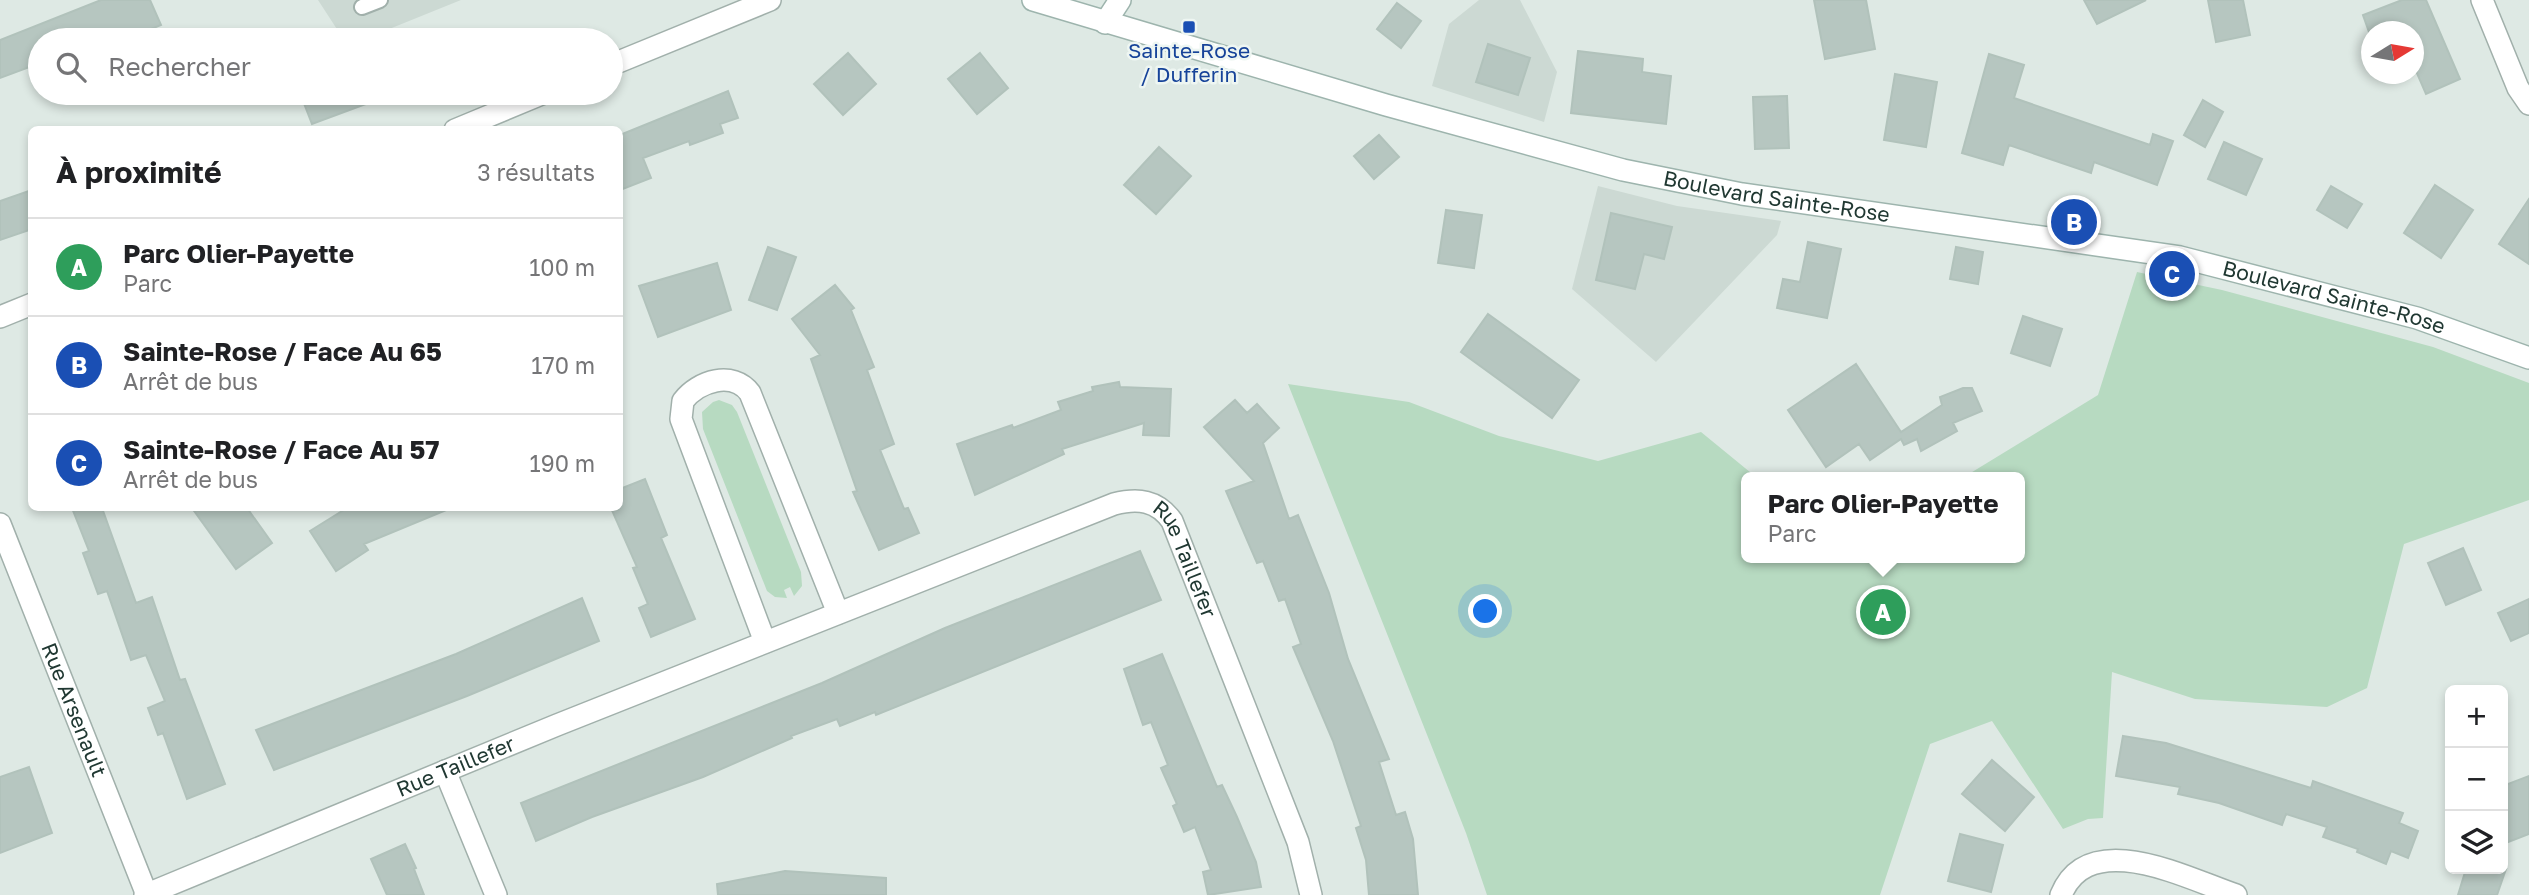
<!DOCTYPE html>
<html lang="fr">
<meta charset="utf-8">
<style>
:root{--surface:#fff;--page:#f2f2f2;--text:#202124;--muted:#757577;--line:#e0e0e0;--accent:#b45309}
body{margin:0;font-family:"Golos Text",sans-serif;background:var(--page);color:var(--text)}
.controls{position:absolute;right:21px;bottom:21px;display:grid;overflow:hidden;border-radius:10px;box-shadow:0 4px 10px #0003}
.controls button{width:63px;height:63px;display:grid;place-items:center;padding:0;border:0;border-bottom:2px solid var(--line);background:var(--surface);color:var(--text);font:35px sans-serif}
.compass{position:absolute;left:2361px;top:21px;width:63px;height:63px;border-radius:50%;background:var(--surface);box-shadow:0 4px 10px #0003;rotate:79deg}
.you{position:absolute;left:1486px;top:612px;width:24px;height:24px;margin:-18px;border:5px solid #fff;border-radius:50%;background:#1a73e8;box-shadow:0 0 0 10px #1a73e833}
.badge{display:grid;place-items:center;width:46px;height:46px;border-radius:50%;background:var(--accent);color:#fff;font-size:23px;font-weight:700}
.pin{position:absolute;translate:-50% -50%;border:4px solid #fff;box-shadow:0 2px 7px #0006}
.popup{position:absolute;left:1741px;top:472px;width:284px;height:91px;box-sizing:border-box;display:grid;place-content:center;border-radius:10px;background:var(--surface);filter:drop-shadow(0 2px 5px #0005);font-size:23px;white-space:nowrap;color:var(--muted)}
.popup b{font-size:26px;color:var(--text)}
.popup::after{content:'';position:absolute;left:50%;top:100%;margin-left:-14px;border:14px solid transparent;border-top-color:var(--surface)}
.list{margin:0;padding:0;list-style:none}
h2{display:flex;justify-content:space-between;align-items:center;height:91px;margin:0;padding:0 28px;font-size:30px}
h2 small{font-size:23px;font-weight:400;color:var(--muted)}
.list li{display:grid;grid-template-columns:46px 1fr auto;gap:21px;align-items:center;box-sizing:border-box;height:98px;padding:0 28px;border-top:2px solid var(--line)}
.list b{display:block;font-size:26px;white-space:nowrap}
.list p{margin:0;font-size:23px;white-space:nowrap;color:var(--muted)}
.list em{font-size:23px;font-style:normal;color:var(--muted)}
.icon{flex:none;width:38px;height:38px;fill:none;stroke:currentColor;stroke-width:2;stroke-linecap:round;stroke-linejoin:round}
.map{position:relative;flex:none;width:2529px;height:895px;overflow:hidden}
.search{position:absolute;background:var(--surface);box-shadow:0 4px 10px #0003;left:28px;top:28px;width:595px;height:77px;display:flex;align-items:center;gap:18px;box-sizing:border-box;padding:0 24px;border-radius:38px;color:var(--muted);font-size:26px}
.panel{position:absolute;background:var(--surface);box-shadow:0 4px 10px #0003;left:28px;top:126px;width:595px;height:385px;border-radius:10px}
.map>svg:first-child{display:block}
</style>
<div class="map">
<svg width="2529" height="895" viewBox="0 0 2529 895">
<rect width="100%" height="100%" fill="#dee9e4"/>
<path fill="#ccd9d3" d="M318,0H461L362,40H344Z
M1479,0H1520L1557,72L1544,122L1432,86L1449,24Z
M1598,186L1677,206L1781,221L1777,235L1656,362L1572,289Z"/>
<path fill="#b7dac1" d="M2137,272L2222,290L2433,347L2529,383V500L2404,544L2367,688L2327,707L2195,699L2112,672L2103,818L2088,819L2063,829L1992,721L1930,744L1880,895H1487L1466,833L1288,384L1409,402L1499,436L1598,461L1701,432L1756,477H1746V558H2020V477H1964L2098,395Z
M719,400L732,405L737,412L801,572L802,586L794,596L790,587L784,590L787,598L775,597L767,591L703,429L702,412L713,402Z"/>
<path fill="#b6c6c0" stroke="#b1c2bb" stroke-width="2" d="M101,0H150L161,25L124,40H40V63L0,78V40Z
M1814,0H1866L1875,49L1825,59Z
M2084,0H2146L2097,24Z
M2208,0H2243L2250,35L2216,42Z
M2402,0H2426L2460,79L2426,94L2413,64V32H2369L2363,15Z
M1397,3L1421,21L1401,48L1377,29Z
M1488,44L1530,58L1518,95L1476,82Z
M1578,51L1643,59L1642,72L1671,76L1666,124L1571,113Z
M848,53L876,84L843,115L814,84Z
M980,53L1008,88L977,114L948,79Z
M1989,54L2024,65L2014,98L2150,145L2153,134L2173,141L2157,185L2094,162L2091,173L2009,145L2003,165L1962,153Z
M1895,74L1937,82L1926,147L1884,140Z
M728,91L738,118L720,124L723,133L690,145L689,141L643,158L651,178L620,190V135Z
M300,93H390V95L312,124Z
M1787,96L1789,148L1755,149L1753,97Z
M2203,100L2223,112L2205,147L2184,135Z
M1379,135L1399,157L1374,179L1354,156Z
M2224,142L2262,159L2246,195L2208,179Z
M1159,147L1191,176L1156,214L1124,185Z
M2435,185L2473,210L2441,258L2404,233Z
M2331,186L2362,204L2347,228L2317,210Z
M32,190V229L0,240V201Z
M2529,199V264L2499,244Z
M1446,210L1482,215L1474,268L1438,263Z
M1611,213L1672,227L1664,259L1644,254L1635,289L1596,280Z
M1808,242L1841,249L1827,318L1777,308L1783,279L1800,282Z
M768,247L796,257L777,310L749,300Z
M1956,247L1983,252L1978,284L1950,279Z
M717,263L731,310L658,337L639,286Z
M835,285L854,308L851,310L874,367L867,370L894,444L880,450L904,509L908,508L919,533L879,550L853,492L857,491L811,359L820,355L792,319Z
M1488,314L1579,380L1552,418L1461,352Z
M2023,316L2062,329L2050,366L2011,353Z
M1856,364L1901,432L1942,405L1940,397L1963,388H1972L1982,411L1953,423L1957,431L1921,451L1917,439L1904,445L1901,439L1870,460L1859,444L1826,467L1788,410Z
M1119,382L1120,387L1171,389L1169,436L1143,435L1144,423L1062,449L1064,454L975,495L957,444L1012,425L1013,428L1061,410L1058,402L1093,391L1092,387Z
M1235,400L1247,413L1257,404L1279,428L1263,443L1289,519L1298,515L1329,593L1348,659L1389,759L1379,762L1396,815L1405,812L1413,839L1418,895H1369L1366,860L1356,828L1361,826L1333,741L1293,647L1301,644L1285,599L1279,601L1263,561L1257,563L1226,491L1254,481L1204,427Z
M645,479L667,535L661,538L695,619L651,637L639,608L648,604L633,568L637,567L611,508H620V489Z
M72,508H102L136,603L152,597L180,680L185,679L225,784L187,799L163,733L158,735L148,708L165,701L146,655L131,660L107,591L98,594L83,553L89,551Z
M192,508H247L272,543L236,569Z
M347,508H451L364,544L368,550L336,571L310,531Z
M2463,548L2481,590L2446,605L2428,563Z
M1140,551L1161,600L876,715L875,712L840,726L837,719L791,736L792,738L703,777L592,817L536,841L521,803L822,683L945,628Z
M582,598L599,641L467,696L274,770L256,730L456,654Z
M2529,599V633L2511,641L2498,613Z
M1162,654L1217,787L1222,785L1237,817L1256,862L1261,887L1208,895L1203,872L1211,870L1195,827L1184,832L1173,806L1177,804L1161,768L1168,765L1151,722L1143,725L1124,669Z
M2123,736L2166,743L2311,788L2313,781L2403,813L2399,823L2418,831L2408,858L2391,851L2386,864L2357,852L2358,849L2323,837L2327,827L2286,814L2282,825L2219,803L2178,794L2180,787L2116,776Z
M1992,760L2034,797L2005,831L1962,794Z
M29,767L52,833L0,853V777Z
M2529,776V834L2503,844V786Z
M1960,834L2003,845L1991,892L1948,881Z
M405,844L416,868L414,869L424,895H387L371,859Z
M2466,869H2506L2497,895H2458Z
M785,871L886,878V895H718L717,884Z"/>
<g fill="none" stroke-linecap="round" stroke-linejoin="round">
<g stroke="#a1b0ab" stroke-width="18">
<path id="lane" d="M362,7L380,0"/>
</g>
<g stroke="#a1b0ab" stroke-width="24">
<g id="street">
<path d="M2482,0L2518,88L2529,104"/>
<path d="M611,65L770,0"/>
<path d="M455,130L544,93"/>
<path d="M0,317L32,304"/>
<path id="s1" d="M0,524L147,895"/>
<path d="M765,642L681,419L683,401C698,381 733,370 750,393L838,613"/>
<path d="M445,771L496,895"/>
<path id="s2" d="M145,895L557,725L1114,504C1138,498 1157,500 1172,521L1298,842L1311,895"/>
<path d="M2061,895C2089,826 2188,879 2236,895"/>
</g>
</g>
<g stroke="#9db4ad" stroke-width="24">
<g id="secondary">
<path id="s3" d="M1033,0L1386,105L1623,170L1742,194L2180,257L2417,318L2529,358"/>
<path d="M1105,23L1120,0"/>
</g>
</g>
<use href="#lane" stroke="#fff" stroke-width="14"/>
<use href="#street" stroke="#fff" stroke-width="21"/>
<use href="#secondary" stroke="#fff" stroke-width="21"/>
</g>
<rect fill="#1a4fb4" stroke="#eef6f2" stroke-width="2.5" x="1182" y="20" width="14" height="14" rx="3.5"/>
<g text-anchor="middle" stroke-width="5" stroke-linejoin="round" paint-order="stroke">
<g font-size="21" fill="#164399" stroke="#eef6f2">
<text x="1189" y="58">Sainte-Rose<tspan x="1189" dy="24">/ Dufferin</tspan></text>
</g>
<g font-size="21" fill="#203832" stroke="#eef6f2">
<text dy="7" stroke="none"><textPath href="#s3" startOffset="770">Boulevard Sainte-Rose</textPath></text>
<text dy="7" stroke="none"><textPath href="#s3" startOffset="1337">Boulevard Sainte-Rose</textPath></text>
<text dy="7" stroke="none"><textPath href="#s2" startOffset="1150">Rue Taillefer</textPath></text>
<text dy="7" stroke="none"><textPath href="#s1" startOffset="200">Rue Arsenault</textPath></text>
<text dy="7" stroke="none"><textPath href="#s2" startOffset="336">Rue Taillefer</textPath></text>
</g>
</g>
</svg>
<div class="controls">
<button>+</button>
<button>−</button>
<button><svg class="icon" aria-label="layers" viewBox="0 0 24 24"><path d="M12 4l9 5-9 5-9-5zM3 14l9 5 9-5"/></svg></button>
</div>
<svg class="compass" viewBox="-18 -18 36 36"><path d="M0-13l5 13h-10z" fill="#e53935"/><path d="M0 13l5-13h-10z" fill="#757577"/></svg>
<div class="you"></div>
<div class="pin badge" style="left:1883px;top:612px;background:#2e9e5b">A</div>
<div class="popup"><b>Parc Olier-Payette</b>Parc</div>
<div class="pin badge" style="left:2074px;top:222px;background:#1a4fb4">B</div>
<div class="pin badge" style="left:2172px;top:274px;background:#1a4fb4">C</div>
<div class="search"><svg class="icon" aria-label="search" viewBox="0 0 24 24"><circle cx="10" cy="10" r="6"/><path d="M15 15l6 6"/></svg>Rechercher</div>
<section class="panel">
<h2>À proximité<small>3 résultats</small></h2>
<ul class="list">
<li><span class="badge" style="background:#2e9e5b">A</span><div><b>Parc Olier-Payette</b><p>Parc</p></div><em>100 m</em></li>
<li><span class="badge" style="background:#1a4fb4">B</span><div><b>Sainte-Rose / Face Au 65</b><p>Arrêt de bus</p></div><em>170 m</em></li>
<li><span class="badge" style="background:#1a4fb4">C</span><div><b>Sainte-Rose / Face Au 57</b><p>Arrêt de bus</p></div><em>190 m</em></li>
</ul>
</section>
</div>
